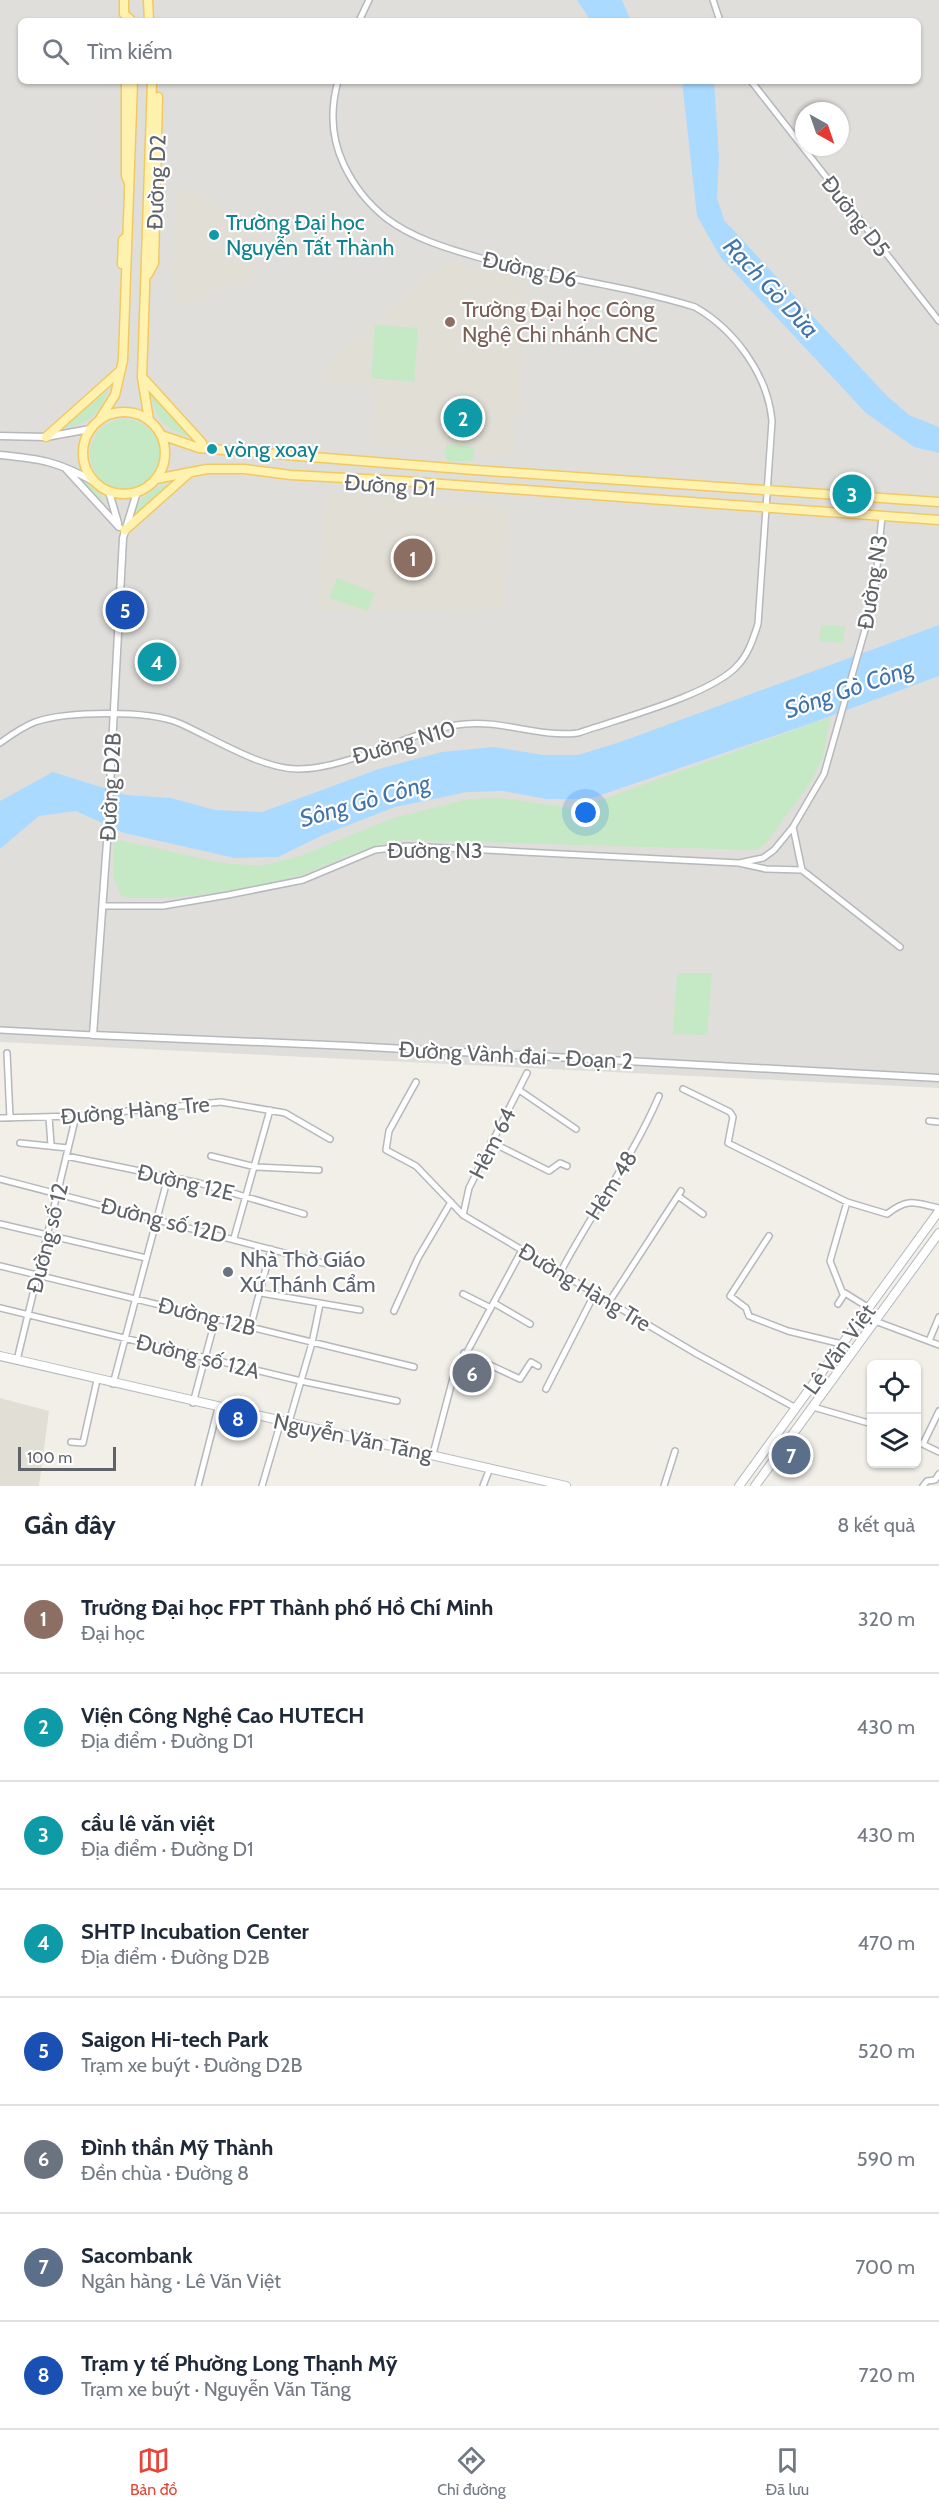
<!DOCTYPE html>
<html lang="vi">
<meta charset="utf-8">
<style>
:root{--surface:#fff;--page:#f2f2f3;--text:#1f2937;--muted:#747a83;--line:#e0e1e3;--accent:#ea4335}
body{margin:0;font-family:Cabin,sans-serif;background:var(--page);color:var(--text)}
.controls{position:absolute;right:18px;bottom:18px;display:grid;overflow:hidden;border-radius:9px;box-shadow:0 2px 4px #0004}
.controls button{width:54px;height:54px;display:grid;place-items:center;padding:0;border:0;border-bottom:2px solid var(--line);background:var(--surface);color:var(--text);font:30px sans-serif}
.compass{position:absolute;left:795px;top:102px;width:54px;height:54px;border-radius:50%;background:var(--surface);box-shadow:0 2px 4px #0004;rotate:140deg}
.scale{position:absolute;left:18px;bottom:15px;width:98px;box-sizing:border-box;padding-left:6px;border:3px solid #5f6368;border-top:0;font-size:16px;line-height:21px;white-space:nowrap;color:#5f6368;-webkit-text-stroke:4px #fff;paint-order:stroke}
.you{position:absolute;left:586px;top:813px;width:21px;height:21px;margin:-15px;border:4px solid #fff;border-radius:50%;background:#1a73e8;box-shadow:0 0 0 9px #1a73e833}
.badge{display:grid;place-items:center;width:39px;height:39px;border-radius:50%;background:var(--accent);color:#fff;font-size:20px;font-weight:700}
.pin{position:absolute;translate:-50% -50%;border:3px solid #fff;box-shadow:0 2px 6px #0006}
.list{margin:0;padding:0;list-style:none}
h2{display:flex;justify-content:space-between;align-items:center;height:78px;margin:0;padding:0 24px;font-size:26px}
h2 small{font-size:20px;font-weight:400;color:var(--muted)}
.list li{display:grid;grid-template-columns:39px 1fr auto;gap:18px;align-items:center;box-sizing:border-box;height:108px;padding:0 24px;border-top:2px solid var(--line)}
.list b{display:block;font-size:22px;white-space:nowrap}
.list p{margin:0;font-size:20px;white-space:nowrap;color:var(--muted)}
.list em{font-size:20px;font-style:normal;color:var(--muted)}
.icon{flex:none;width:33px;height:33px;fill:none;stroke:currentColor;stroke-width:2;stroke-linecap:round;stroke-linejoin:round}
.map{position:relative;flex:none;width:939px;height:1486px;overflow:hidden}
.search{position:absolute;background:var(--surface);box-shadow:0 2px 4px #0004;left:18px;right:18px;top:18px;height:66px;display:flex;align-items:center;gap:15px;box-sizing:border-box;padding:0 21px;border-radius:9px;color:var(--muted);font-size:22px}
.sheet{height:942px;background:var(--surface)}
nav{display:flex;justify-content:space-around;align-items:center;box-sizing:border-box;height:84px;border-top:2px solid var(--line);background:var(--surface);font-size:16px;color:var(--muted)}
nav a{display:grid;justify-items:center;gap:3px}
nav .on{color:var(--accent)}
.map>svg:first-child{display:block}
</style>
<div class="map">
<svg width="939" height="1486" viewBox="0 0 939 1486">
<rect width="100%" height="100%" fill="#f1efe8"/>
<path fill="#e0deda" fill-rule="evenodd" d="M0,0H939V1088L0,1042ZM21,21H918V81H21ZM804,111H840V147H804Z"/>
<path fill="#e1ded6" d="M177,183L260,230L253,277L189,304L171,301Z
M447,261L527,281L514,456L379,447L373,448L376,387L330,383L324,374L328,363Z
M326,493L508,506L502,610L317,612Z
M0,1398L49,1411L39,1486H0Z"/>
<path fill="#c5e8c5" d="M375,325L418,328L414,382L371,378Z
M108,390C101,414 86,425 62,429Z
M149,391L189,437C160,426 158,420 149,391Z
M90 454a35 35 0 1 1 70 0a35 35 0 1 1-70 0Z
M452,444L472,447L475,449L473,461H447L444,451L447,445Z
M77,477L98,490L107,510Z
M175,482L130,521C137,499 152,486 175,482Z
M337,578L375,593L368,611L329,598Z
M821,625L845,627L843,643L819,641Z
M830,717L823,757L812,780L767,842L757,850L407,840C368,843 339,861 303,874C271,886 152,905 121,896L113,876L114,839L221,863L262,866L303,855L390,819L469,799L501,798L571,808L590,804Z
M677,973H712L707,1035L673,1034Z"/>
<path fill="#aadaff" d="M577,0H622L631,21H591Z
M682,81H714L719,158L717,198L724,220L887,396L909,415L939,427V453L914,447L866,413L721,258L697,216Z
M939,625V676L809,724L589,799H546L503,791L467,792L395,807L323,835L278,857L235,858L124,833L76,811L39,816L0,849V801L53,772L126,795L171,798L215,810L262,812L379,769L442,752L494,747L543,755H578L623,741Z"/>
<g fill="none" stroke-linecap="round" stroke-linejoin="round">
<g stroke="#b5b8bc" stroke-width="8">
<path id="minor" d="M713,0L720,21
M359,21L369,0
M751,81L939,321
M0,743C11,735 22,727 35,722C67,711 148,710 179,723C213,738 261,769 298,769C350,769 413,729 465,724C503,720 540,738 578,733C618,719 712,695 738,665C749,653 753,639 758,624L772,421C768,375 735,330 695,307C624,285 549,277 477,257C446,248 412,238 386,218C367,203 354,186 344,165C331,138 330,110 338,81
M793,827L802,870
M739,863L766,869L802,870L900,947
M103,906H163L228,895L303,880L375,850L407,846L739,863L763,858L774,850L793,827L824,774L874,598L882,516
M0,1030L93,1035
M7,1053L10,1118
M416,1082L389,1131L386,1150L416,1166L463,1215L697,1354L796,1408
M683,1089L730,1112L733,1117L728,1143L847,1202L887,1214C909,1197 915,1203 939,1208
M519,1090L576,1129
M49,1117L51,1145
M0,1118L76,1116L221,1102L285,1113L330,1139
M929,1121L939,1122
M491,1142L549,1171L560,1163L567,1166
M20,1143L68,1148
M66,1156L199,1183L304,1214
M211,1156L256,1167L319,1170
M0,1179L327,1264
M678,1196L703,1214
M463,1215L469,1188L527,1073
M0,1224L146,1258
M769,1236L730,1296L746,1308L749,1316L788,1331L842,1344
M234,1238L270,1110
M0,1266L414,1367
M560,1273C592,1212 632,1159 659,1096
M261,1293L360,1310
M463,1294L491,1308
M843,1294L830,1261L847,1202
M609,1302L681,1191
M494,1303L530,1324
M838,1304L845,1293L869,1308
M0,1308L301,1381L397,1401
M394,1311L418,1258L451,1202
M875,1321L939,1345
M251,1325L271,1249
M929,1341L939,1317
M464,1353L520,1379L531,1362L538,1366
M17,1360L76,1116
M113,1384L168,1177
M546,1389L595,1293
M193,1403L216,1317
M813,1407L872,1424
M289,1422L312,1343L320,1304
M916,1441L939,1452
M71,1442L83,1443L97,1380
M923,1444L939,1411
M433,1454L453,1378L522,1250
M198,1486L218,1408
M262,1486L281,1421
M483,1486L490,1468
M664,1486L675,1451
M923,1486L927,1481L935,1480L939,1474"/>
</g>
<g stroke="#b5b8bc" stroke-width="9">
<path id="tertiary" d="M0,436L46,437L90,429
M0,455C41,459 56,461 93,481
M66,469L119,527
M109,492L118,523
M137,492L123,538L107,842L93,1035L351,1046L939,1078"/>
</g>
<g stroke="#b6babf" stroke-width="10">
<path id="secondary" d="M0,1356L566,1486
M739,1486L939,1211
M755,1486L939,1233"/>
</g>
<g stroke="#f2c960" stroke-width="11">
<path id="primary" d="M124,0V14L130,19
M148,0L149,21
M126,81V176L129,183
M122,264L123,240L127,236
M148,274L154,263L158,97
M142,377L202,443
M83 453a41 41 0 1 1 82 0a41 41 0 1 1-82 0Z
M100,419L115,395L123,360L133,81
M149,420L142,377L152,81
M161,435L199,448L475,470L939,502
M46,437L121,370
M156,479L207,469H244L291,475L401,481L939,520
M125,530L189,473"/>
</g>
<use href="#minor" stroke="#fff" stroke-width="5"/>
<use href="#tertiary" stroke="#fff" stroke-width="6"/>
<use href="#secondary" stroke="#fff" stroke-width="8"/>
<use href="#primary" stroke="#fff2af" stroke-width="8"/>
</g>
<g fill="#0f9aa8" stroke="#fff" stroke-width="2">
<circle cx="214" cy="235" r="6"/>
<circle cx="212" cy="449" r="6"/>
</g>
<circle fill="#8d6e63" stroke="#fff" stroke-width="2" cx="450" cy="322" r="6"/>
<circle fill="#6b7280" stroke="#fff" stroke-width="2" cx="228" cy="1272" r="6"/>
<g text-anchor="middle" stroke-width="4.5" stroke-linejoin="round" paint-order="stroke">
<g font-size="22" fill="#5f6368" stroke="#fff">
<text transform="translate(156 182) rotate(-88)" y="8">Đường D2</text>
<text transform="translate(856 216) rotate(52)" y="8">Đường D5</text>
<text transform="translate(530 269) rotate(13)" y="8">Đường D6</text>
<text transform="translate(390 485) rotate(4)" y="8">Đường D1</text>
<text transform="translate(872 582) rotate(-81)" y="8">Đường N3</text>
<text transform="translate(404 742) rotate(-16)" y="8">Đường N10</text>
<text transform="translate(110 787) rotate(-87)" y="8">Đường D2B</text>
<text x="435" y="858">Đường N3</text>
<text transform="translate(516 1055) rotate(3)" y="8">Đường Vành đai - Đoạn 2</text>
<text transform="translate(135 1110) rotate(-5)" y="8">Đường Hàng Tre</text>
<text transform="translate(492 1143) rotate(-63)" y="8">Hẻm 64</text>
<text transform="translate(186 1182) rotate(13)" y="8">Đường 12E</text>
<text transform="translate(611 1185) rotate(-58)" y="8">Hẻm 48</text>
<text transform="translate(164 1220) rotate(14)" y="8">Đường số 12D</text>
<text transform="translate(47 1238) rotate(-76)" y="8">Đường số 12</text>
<text transform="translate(585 1287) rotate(31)" y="8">Đường Hàng Tre</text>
<text transform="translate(207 1316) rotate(14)" y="8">Đường 12B</text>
<text transform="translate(839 1349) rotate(-54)" y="8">Lê Văn Việt</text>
<text transform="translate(198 1356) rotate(14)" y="8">Đường số 12A</text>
<text transform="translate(353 1437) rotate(12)" y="8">Nguyễn Văn Tăng</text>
</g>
<g font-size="22" fill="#0d838f" stroke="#fff" text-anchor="start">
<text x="226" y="230">Trường Đại học<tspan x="226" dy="25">Nguyễn Tất Thành</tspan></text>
<text x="224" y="457">vòng xoay</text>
</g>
<g font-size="22" fill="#785e54" stroke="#fff" text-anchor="start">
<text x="462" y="317">Trường Đại học Công<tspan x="462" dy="25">Nghệ Chi nhánh CNC</tspan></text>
</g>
<g font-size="22" fill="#5b616d" stroke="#fff" text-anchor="start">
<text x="240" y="1267">Nhà Thờ Giáo<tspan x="240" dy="25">Xứ Thánh Cẩm</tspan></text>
</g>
<g font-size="24" font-style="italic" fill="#4174aa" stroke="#fff">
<text transform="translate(771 288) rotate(47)" y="8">Rạch Gò Dừa</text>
<text transform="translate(849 689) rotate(-19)" y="8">Sông Gò Công</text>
<text transform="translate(365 801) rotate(-16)" y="8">Sông Gò Công</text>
</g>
</g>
</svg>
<div class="controls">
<button><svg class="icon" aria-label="locate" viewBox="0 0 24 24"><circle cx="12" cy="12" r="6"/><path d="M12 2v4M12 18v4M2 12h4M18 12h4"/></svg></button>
<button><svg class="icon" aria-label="layers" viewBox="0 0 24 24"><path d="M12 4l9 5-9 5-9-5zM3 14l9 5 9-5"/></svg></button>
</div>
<svg class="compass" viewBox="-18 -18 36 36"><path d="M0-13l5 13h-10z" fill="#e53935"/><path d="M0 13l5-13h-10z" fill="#747a83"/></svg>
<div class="scale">100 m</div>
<div class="you"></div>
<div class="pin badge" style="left:413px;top:558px;background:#8d6e63">1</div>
<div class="pin badge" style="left:463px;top:418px;background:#0f9aa8">2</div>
<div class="pin badge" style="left:852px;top:494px;background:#0f9aa8">3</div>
<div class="pin badge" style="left:157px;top:662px;background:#0f9aa8">4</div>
<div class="pin badge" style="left:125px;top:610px;background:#1a4fb4">5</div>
<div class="pin badge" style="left:472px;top:1373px;background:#6b7280">6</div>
<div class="pin badge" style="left:791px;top:1455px;background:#5c6f8a">7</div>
<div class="pin badge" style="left:238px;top:1418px;background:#1a4fb4">8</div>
<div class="search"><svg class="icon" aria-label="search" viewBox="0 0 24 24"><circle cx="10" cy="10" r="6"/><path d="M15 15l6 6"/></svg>Tìm kiếm</div>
</div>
<section class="sheet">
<h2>Gần đây<small>8 kết quả</small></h2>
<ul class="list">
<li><span class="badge" style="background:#8d6e63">1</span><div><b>Trường Đại học FPT Thành phố Hồ Chí Minh</b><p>Đại học</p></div><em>320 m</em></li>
<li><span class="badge" style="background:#0f9aa8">2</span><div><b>Viện Công Nghệ Cao HUTECH</b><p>Địa điểm · Đường D1</p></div><em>430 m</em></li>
<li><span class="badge" style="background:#0f9aa8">3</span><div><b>cầu lê văn việt</b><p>Địa điểm · Đường D1</p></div><em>430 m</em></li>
<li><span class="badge" style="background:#0f9aa8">4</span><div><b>SHTP Incubation Center</b><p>Địa điểm · Đường D2B</p></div><em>470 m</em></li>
<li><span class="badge" style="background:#1a4fb4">5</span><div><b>Saigon Hi-tech Park</b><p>Trạm xe buýt · Đường D2B</p></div><em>520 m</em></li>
<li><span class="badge" style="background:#6b7280">6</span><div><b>Đình thần Mỹ Thành</b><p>Đền chùa · Đường 8</p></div><em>590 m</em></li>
<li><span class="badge" style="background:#5c6f8a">7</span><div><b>Sacombank</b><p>Ngân hàng · Lê Văn Việt</p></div><em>700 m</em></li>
<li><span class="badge" style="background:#1a4fb4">8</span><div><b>Trạm y tế Phường Long Thạnh Mỹ</b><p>Trạm xe buýt · Nguyễn Văn Tăng</p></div><em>720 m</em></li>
</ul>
</section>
<nav>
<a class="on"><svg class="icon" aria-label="map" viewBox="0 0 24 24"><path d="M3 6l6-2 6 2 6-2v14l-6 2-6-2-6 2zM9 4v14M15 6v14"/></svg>Bản đồ</a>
<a><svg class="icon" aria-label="directions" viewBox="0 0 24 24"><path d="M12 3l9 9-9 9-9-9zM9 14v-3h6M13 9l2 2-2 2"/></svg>Chỉ đường</a>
<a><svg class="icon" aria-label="saved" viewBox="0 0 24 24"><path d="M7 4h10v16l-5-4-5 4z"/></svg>Đã lưu</a>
</nav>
